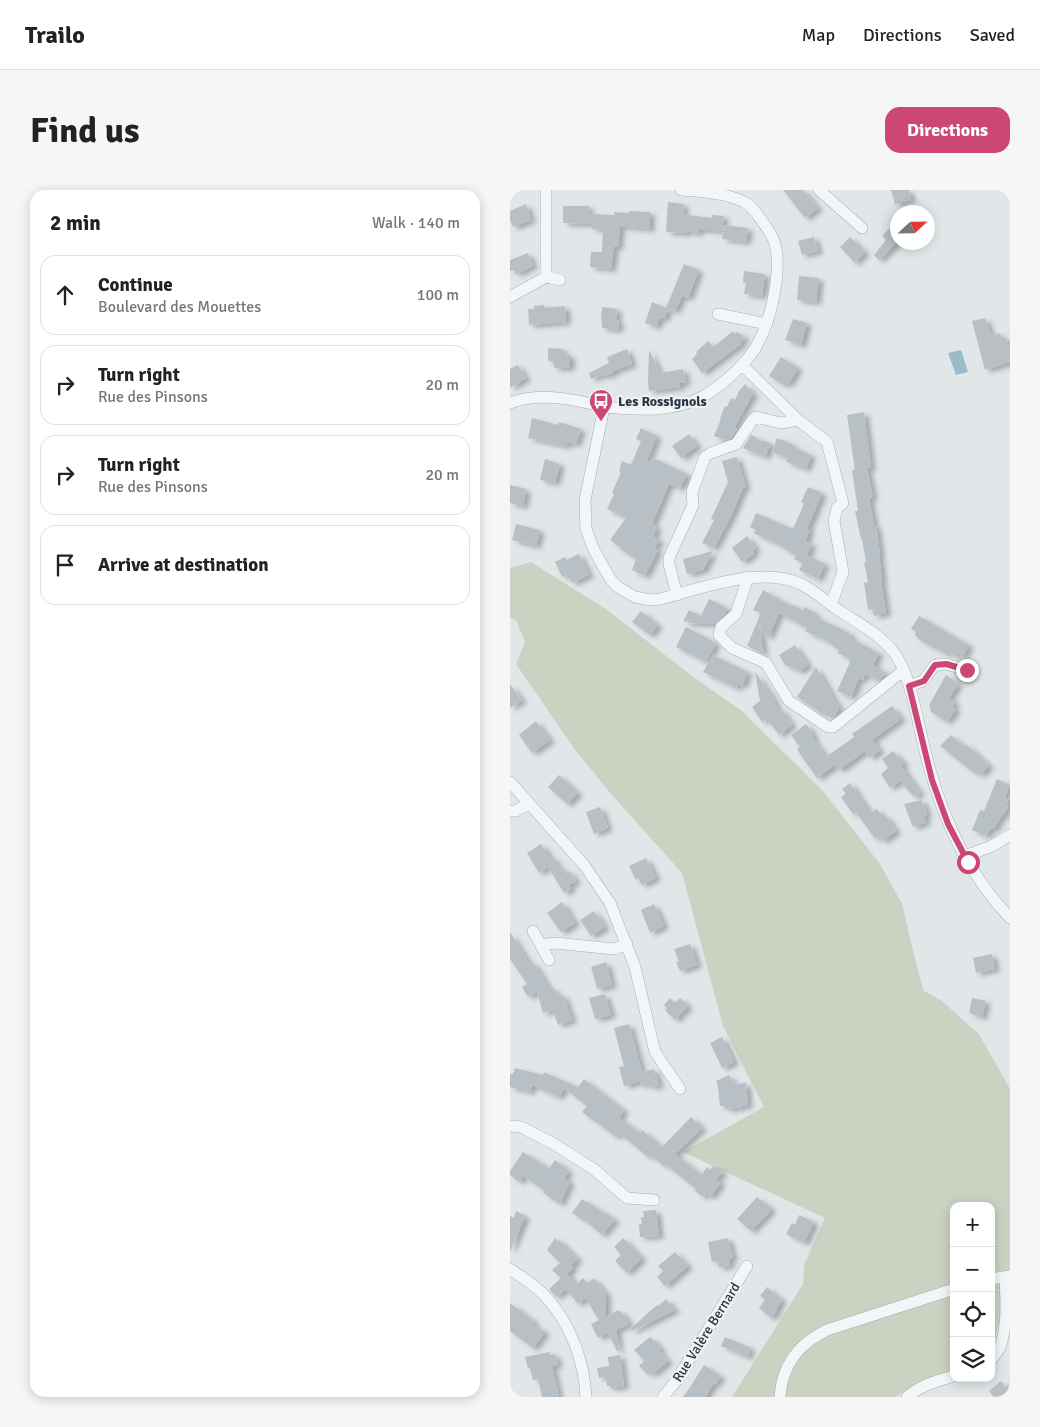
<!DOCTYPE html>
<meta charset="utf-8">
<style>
:root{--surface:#fff;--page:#f6f6f6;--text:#222;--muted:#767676;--line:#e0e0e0;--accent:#cd4775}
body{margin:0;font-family:Signika,sans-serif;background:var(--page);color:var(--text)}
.controls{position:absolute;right:15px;bottom:15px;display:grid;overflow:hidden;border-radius:10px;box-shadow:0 2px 12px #0003}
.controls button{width:45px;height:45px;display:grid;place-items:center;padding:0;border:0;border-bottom:1px solid var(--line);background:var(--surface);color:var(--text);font:25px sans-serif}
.compass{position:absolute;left:380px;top:15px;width:45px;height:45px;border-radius:50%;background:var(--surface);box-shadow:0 2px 12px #0003;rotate:68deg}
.stop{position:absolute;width:15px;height:15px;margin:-11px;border:4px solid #cd4775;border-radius:50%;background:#fff}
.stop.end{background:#cd4775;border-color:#fff;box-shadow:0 1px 5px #0008}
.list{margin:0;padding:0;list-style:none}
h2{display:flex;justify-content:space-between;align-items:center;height:65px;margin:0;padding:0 20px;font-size:21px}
h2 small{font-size:16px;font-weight:400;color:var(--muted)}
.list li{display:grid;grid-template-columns:32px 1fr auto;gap:15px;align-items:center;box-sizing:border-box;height:80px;margin:0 10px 10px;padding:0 10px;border:1px solid var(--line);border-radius:15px}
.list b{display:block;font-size:19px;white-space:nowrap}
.list p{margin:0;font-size:16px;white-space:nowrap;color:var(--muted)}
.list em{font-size:16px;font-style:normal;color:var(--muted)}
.icon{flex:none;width:28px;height:28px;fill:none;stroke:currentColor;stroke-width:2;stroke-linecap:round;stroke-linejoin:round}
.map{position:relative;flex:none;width:500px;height:1207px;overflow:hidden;border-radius:15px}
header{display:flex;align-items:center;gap:30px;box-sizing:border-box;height:70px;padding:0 25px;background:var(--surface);border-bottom:1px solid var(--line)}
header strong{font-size:24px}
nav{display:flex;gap:28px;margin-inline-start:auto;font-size:18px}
.intro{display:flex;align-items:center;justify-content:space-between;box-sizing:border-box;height:120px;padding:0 30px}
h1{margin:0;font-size:35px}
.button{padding:12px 22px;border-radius:15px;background:var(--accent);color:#fff;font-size:18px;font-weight:700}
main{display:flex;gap:30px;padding:0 30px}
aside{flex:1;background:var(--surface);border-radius:15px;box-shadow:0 2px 12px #0003}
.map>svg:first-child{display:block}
</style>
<header>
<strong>Trailo</strong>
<nav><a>Map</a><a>Directions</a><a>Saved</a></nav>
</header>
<div class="intro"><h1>Find us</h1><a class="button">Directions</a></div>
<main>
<aside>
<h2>2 min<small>Walk · 140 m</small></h2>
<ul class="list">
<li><svg class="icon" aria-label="ahead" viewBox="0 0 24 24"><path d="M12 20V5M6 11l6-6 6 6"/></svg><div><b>Continue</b><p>Boulevard des Mouettes</p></div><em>100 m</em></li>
<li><svg class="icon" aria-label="right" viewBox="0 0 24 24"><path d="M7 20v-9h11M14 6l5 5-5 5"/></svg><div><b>Turn right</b><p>Rue des Pinsons</p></div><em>20 m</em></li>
<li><svg class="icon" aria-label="right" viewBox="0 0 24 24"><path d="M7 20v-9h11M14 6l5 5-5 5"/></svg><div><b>Turn right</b><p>Rue des Pinsons</p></div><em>20 m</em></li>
<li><svg class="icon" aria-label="arrive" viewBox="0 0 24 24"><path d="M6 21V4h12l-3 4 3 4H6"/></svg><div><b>Arrive at destination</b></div></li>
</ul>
</aside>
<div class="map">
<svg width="500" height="1207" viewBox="0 0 500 1207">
<defs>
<filter id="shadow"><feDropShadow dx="5" dy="3" stdDeviation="2.5" flood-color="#0004"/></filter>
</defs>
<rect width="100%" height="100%" fill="#e1e6e9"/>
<path fill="#cad3c2" d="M21,372L96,419L182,486L232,521L313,601L370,674L392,714L408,781L414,801L432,811L469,844L500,899V1136L488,1134L485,1150L481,1154V1016H444V1183L384,1207H222L293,1094L294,1075L315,1028L173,962L254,917L213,836L172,683L102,605L65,560L6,474L15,452L6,430L0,428V378Z"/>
<path fill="#9cbbc9" d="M451,160L458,182L446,185L438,163Z"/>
<path fill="#b8c0c6" filter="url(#shadow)" d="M273,0H293L308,18L295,28Z
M381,0H399L401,10L385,14Z
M158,12L174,14L173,23L177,25L202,28V25L214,26L212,41L189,39L188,43L176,41L175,43L156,42Z
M16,14L21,30L3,37L0,30V21Z
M53,16H79L78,24L105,25L104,22L119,23V21L140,22V39L110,36L108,57H104L101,79L80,77L81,62H92L93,39H82V34L53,33Z
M388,29V51L369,70L364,65L376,50L372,46Z
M214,35L238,38L236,52L212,49Z
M304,47L308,61L292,65L288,51Z
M340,47L355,62L345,73L330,57Z
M18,63L23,76L6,84L4,80L0,81V70Z
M174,74L189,80L178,108L172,106L165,121L156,118Z
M234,81L255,84L252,106L234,104L236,93H233Z
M289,86L309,88L306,112L287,110Z
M142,112L158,119L154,129L150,127L146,137L135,133Z
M34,115L35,118L55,116L56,132L19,135L18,119H24V116Z
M92,117L107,119L106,130L109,131L108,140L92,138V131H91Z
M475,128L481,145L490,143L493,152L500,150V172L475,180L462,131Z
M283,129L297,133L291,155L275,150Z
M223,141L224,144L227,142L231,144L235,149L230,152L231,154L192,183L182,169L187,164L186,162L198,151L203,157Z
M38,158L53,159V164L60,165V178H44V172L38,171Z
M117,159L122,174L103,181V183L94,186V184L81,189L79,183L99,173L97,167Z
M139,160L150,183L173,179L176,192L170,193V197L139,201L138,193Z
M271,167L288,178L279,193L272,194L259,186Z
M8,175L16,188L0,198V179Z
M235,194L244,204L241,207L224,238L227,239L221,248L215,250L204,246L211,229L210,228L215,216L217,217L221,208L225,210L229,201Z
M354,222L361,278H357L363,307L359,308L364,336H366L370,364H369L372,390H371L376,423L364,426L363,419L358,420L354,393L358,392L354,372H356L352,349H351L345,321H348L342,280H345L337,225Z
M22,228L48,235L49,232L71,239L66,254L58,252L56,256L18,248Z
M131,238L147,246L135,275L144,268L177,284L170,298L159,294L142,334L147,337L143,347L150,350L144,358L148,360L135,386L122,380L126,369L110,359L111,358L100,350L116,328L97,319L104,304L102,303L111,282L109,281L112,271L121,275L131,251L126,249Z
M179,244L187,256L171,268L162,256Z
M241,245L246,247V248L250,252L252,250L261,253L255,267L233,258Z
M267,248L284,255L283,257L301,265L296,279L276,272L278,268L262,262Z
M227,267L236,298H233L221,326L204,358L192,353L204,330L201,329L218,292L212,271Z
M35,269L50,274L45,293L30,290Z
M0,295L16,299L13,316L0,313Z
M298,297L312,303L297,339L300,340L295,351L302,354L297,365L315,374L308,389L289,380L293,373L284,369L286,365L274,359L275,357L243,343L246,340L240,337L246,323L283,339L294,314L291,312Z
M6,334L30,340L26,356L2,350Z
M237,346L246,358L242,361L244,364L232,372L222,358Z
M203,361L193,380L177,384L173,369Z
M69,364L79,385L62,393L58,385L52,387L45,372L55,367L56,370Z
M253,400L281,416V414L293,420L295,417L305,423L304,426L341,444L340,448L369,463L363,475L376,483L368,490L355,484L353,490L349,488L341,507L327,501L340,472L339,471L340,469L328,463L329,460L322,456L323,454L295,441L297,438L269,423L258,448L249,435L254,464L237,456L251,423L243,420Z
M199,409L217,418L215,424L204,434L178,433L179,431L173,432L179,420L191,426Z
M131,421L148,435L140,445L122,432Z
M409,426L459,455L453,467L447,463L445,466L438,462L436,464L410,450L405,445L406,442L401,439Z
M176,437L206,453L196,472L166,457Z
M285,455L298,475L290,481L275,475L269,465Z
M203,465L238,482L232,496L228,494L226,498L193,482Z
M306,477L329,518L325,526L322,528L311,523L287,507Z
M245,482L263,508L268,521L271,519L282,535L269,545L257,529L252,532L242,517L250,511Z
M436,485L448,494L439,508L445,512L442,517L446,519L437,532L421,522L419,515Z
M0,494L12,510L0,518Z
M382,516L391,529L362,550L370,560L360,568L355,561L329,580L325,575L307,588L290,564L287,559L290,557L281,545L296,534L304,546L302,547L316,567L344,547L342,544Z
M26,531L40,550L22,563L9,545Z
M441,545L455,557L457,555L479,575L471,585L466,581L464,583L430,556Z
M383,561L394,573L391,576L410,603L404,607L390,591L380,598L371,584L378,578L372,569Z
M49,585L68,603L57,614L38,597Z
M487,589L498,594L496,599L498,600L495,607L499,609L496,615L498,616L494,625H492L484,639L481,638L476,646L462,640L470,620L474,621Z
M340,593L360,623L367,619L373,627L375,625L386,641L373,651L369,646L365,649L346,622L343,624L331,607L336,604L332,599Z
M412,610L417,625L414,626L416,632L403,637L394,614Z
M90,617L98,638L84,644L76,622Z
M31,654L41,669L44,668L49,678L51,677L56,684L60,681L66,691L59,695L61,699L54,703L38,677L29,683L17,663Z
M136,668L146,688L132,695L128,688L126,690L119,676Z
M52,712L65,733L51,742L37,723Z
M144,714L154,736L140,743L131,720Z
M84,721L95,737L81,746L70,730Z
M0,742L20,775L23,772L40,800L43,797L49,807L53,804L62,830L48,835L43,820L33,823L27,802L18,807L12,797L17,794L0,769Z
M180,754L187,775L170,781L166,772L169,771L164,759Z
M482,764L485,779L466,783L463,768Z
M96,772L102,795L87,799L81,777Z
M95,804L101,825L85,829L79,808Z
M160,808L165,813L170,808L178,816L165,830L155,820L157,818L154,815Z
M462,808L476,811L472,827L459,823Z
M119,834L132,882L144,879L149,895L140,897L139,893L131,895L130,891L114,896L109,877L114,876L104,838Z
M212,847L224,872L212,878L200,853Z
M5,878L33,885L34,882L68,897L74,889L114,920L109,928L130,943L132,940L152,957L181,927L192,938L165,964L191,985L197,977L200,980L203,976L213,981L206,990L211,993L200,1007L196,1003L193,1007L185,1001L186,999L155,974L154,976L140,965L138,967L109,943L106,947L81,928V929L72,922L77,916L54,898L49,907L22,895L20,902L0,897V884H3Z
M219,885L224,894L236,893L238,915L233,916L232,917L215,919V916H210L208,897L206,891Z
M13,962L39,978L45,970L59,981L54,988L60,992L50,1014L33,1003L35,1001L13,986L9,992L0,985V981Z
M247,1007L262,1019L241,1041L227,1029Z
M72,1009L96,1024L97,1023L105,1030L92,1045L74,1029L73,1030L62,1023Z
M146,1020L149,1046L130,1047L129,1034H132L131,1027H134L133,1021Z
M6,1021L15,1026L0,1062V1026L4,1028Z
M289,1025L304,1032L294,1053L276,1044L282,1033L285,1035Z
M45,1048L48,1051L49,1050L68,1069L61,1075L63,1077L57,1084L67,1094L73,1088L78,1093L84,1088L96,1104V1127L108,1120L114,1125L119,1134L107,1140L106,1138L109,1160L107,1161L98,1143L88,1148L81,1134L89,1130L75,1108L68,1114L56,1099L46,1107L39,1099L51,1088L42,1080L50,1073L37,1060Z
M113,1048L132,1068L117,1083L105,1071L111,1065L104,1057Z
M218,1048L223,1068L219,1069L220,1075L209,1078L208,1071L202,1072L198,1052Z
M165,1062L178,1076L155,1096L147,1087L153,1081L148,1076Z
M257,1097L272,1110L266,1119L267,1120L261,1128L249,1118L255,1110L250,1106Z
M156,1109L165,1120L122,1141L120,1139L147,1115L148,1116Z
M0,1113L24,1131L22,1133L35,1142L23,1158L0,1141Z
M140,1147L151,1158L149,1160L158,1171L143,1184L140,1181L137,1184L129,1176L134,1171L124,1160Z
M215,1147L241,1158L237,1167L211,1156Z
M39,1162L40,1165L45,1164L48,1175L42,1176L49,1207H32L28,1189L23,1190L20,1178H18L15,1167Z
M110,1165L114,1196L101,1198V1196H97L96,1187L89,1188L87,1178L99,1176L98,1167Z
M194,1175L211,1186L206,1194L204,1193L195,1207H173L182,1194Z
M491,1191L500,1204V1207H484L479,1201Z"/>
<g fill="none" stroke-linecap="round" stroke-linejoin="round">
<g stroke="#a6aeb3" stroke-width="12">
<path id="minor" d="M171,0C189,1 217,3 234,12C242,16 247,24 252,31C257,38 263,46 265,54C272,83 261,131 246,157C236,174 211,196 194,206C162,223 129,220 94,217L75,310L76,339L84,360L90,371L101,390L108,397L125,407L141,410L150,409C189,399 252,375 291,394C305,401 318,413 331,422C350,434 371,445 385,464C401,486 408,534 415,561C430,623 456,682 500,728
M309,0L352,38
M36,87L50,90
M0,107L36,87V0
M208,124L257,134
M232,175L288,230L317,252L333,313L327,318L324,331L333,382L321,415
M0,213C31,202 63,209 94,217
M238,387L226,424L211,437L209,445L222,458L256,473L279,511L318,537H323L394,480
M167,405L159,374V368L183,315L182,302L195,267L201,263L226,254L242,231L246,227L271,233L288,230
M399,496L413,491L425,475L436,474L457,480
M0,592L74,675L100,713L125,777L145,862L170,899
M0,621H6L19,613
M455,666L482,656L500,645
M23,741L39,770
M31,755L45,753L104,759L117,754
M0,936L11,937L44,954L85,980L117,1008L144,1010
M0,1079C13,1088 27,1096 37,1108C61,1135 74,1171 76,1207
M481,1089L500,1086
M481,1170C484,1166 489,1161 490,1157C498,1135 496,1110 495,1087
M153,1207L166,1191L237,1076
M270,1207C272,1175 288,1154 317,1140L444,1099
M397,1207C411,1195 427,1191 444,1186"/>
</g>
<use href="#minor" stroke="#f3f6f8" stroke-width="11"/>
</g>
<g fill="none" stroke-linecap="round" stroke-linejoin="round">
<path stroke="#cd4775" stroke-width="6" d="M457,480L436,474L425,475L414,491L399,496L422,590L438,634L458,672"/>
</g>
<defs>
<g id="bus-pin" transform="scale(1.25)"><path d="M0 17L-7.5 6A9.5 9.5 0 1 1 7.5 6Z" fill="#cd4775" stroke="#f0f4f7"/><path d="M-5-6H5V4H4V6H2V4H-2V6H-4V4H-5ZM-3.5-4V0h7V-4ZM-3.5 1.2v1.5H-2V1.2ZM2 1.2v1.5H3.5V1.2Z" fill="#fff"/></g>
</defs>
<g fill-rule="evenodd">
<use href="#bus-pin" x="91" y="211"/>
</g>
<g text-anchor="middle" stroke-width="4" stroke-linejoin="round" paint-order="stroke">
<g font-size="14" font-weight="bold" fill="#293641" stroke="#f0f4f7" text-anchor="start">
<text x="108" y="216">Les Rossignols</text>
</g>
<g font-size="14" fill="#293641" stroke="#f0f4f7">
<text transform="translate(196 1142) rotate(-58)" y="5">Rue Valère Bernard</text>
</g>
</g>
</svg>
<div class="controls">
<button>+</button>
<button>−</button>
<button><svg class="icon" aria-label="locate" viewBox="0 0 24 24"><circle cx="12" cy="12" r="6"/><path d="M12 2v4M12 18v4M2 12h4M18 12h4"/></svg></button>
<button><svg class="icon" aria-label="layers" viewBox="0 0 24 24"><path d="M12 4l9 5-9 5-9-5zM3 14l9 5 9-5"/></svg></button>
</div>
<svg class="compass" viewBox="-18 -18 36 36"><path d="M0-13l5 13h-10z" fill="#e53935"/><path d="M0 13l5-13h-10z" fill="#767676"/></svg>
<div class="stop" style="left:458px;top:672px"></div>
<div class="stop end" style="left:457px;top:480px"></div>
</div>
</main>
